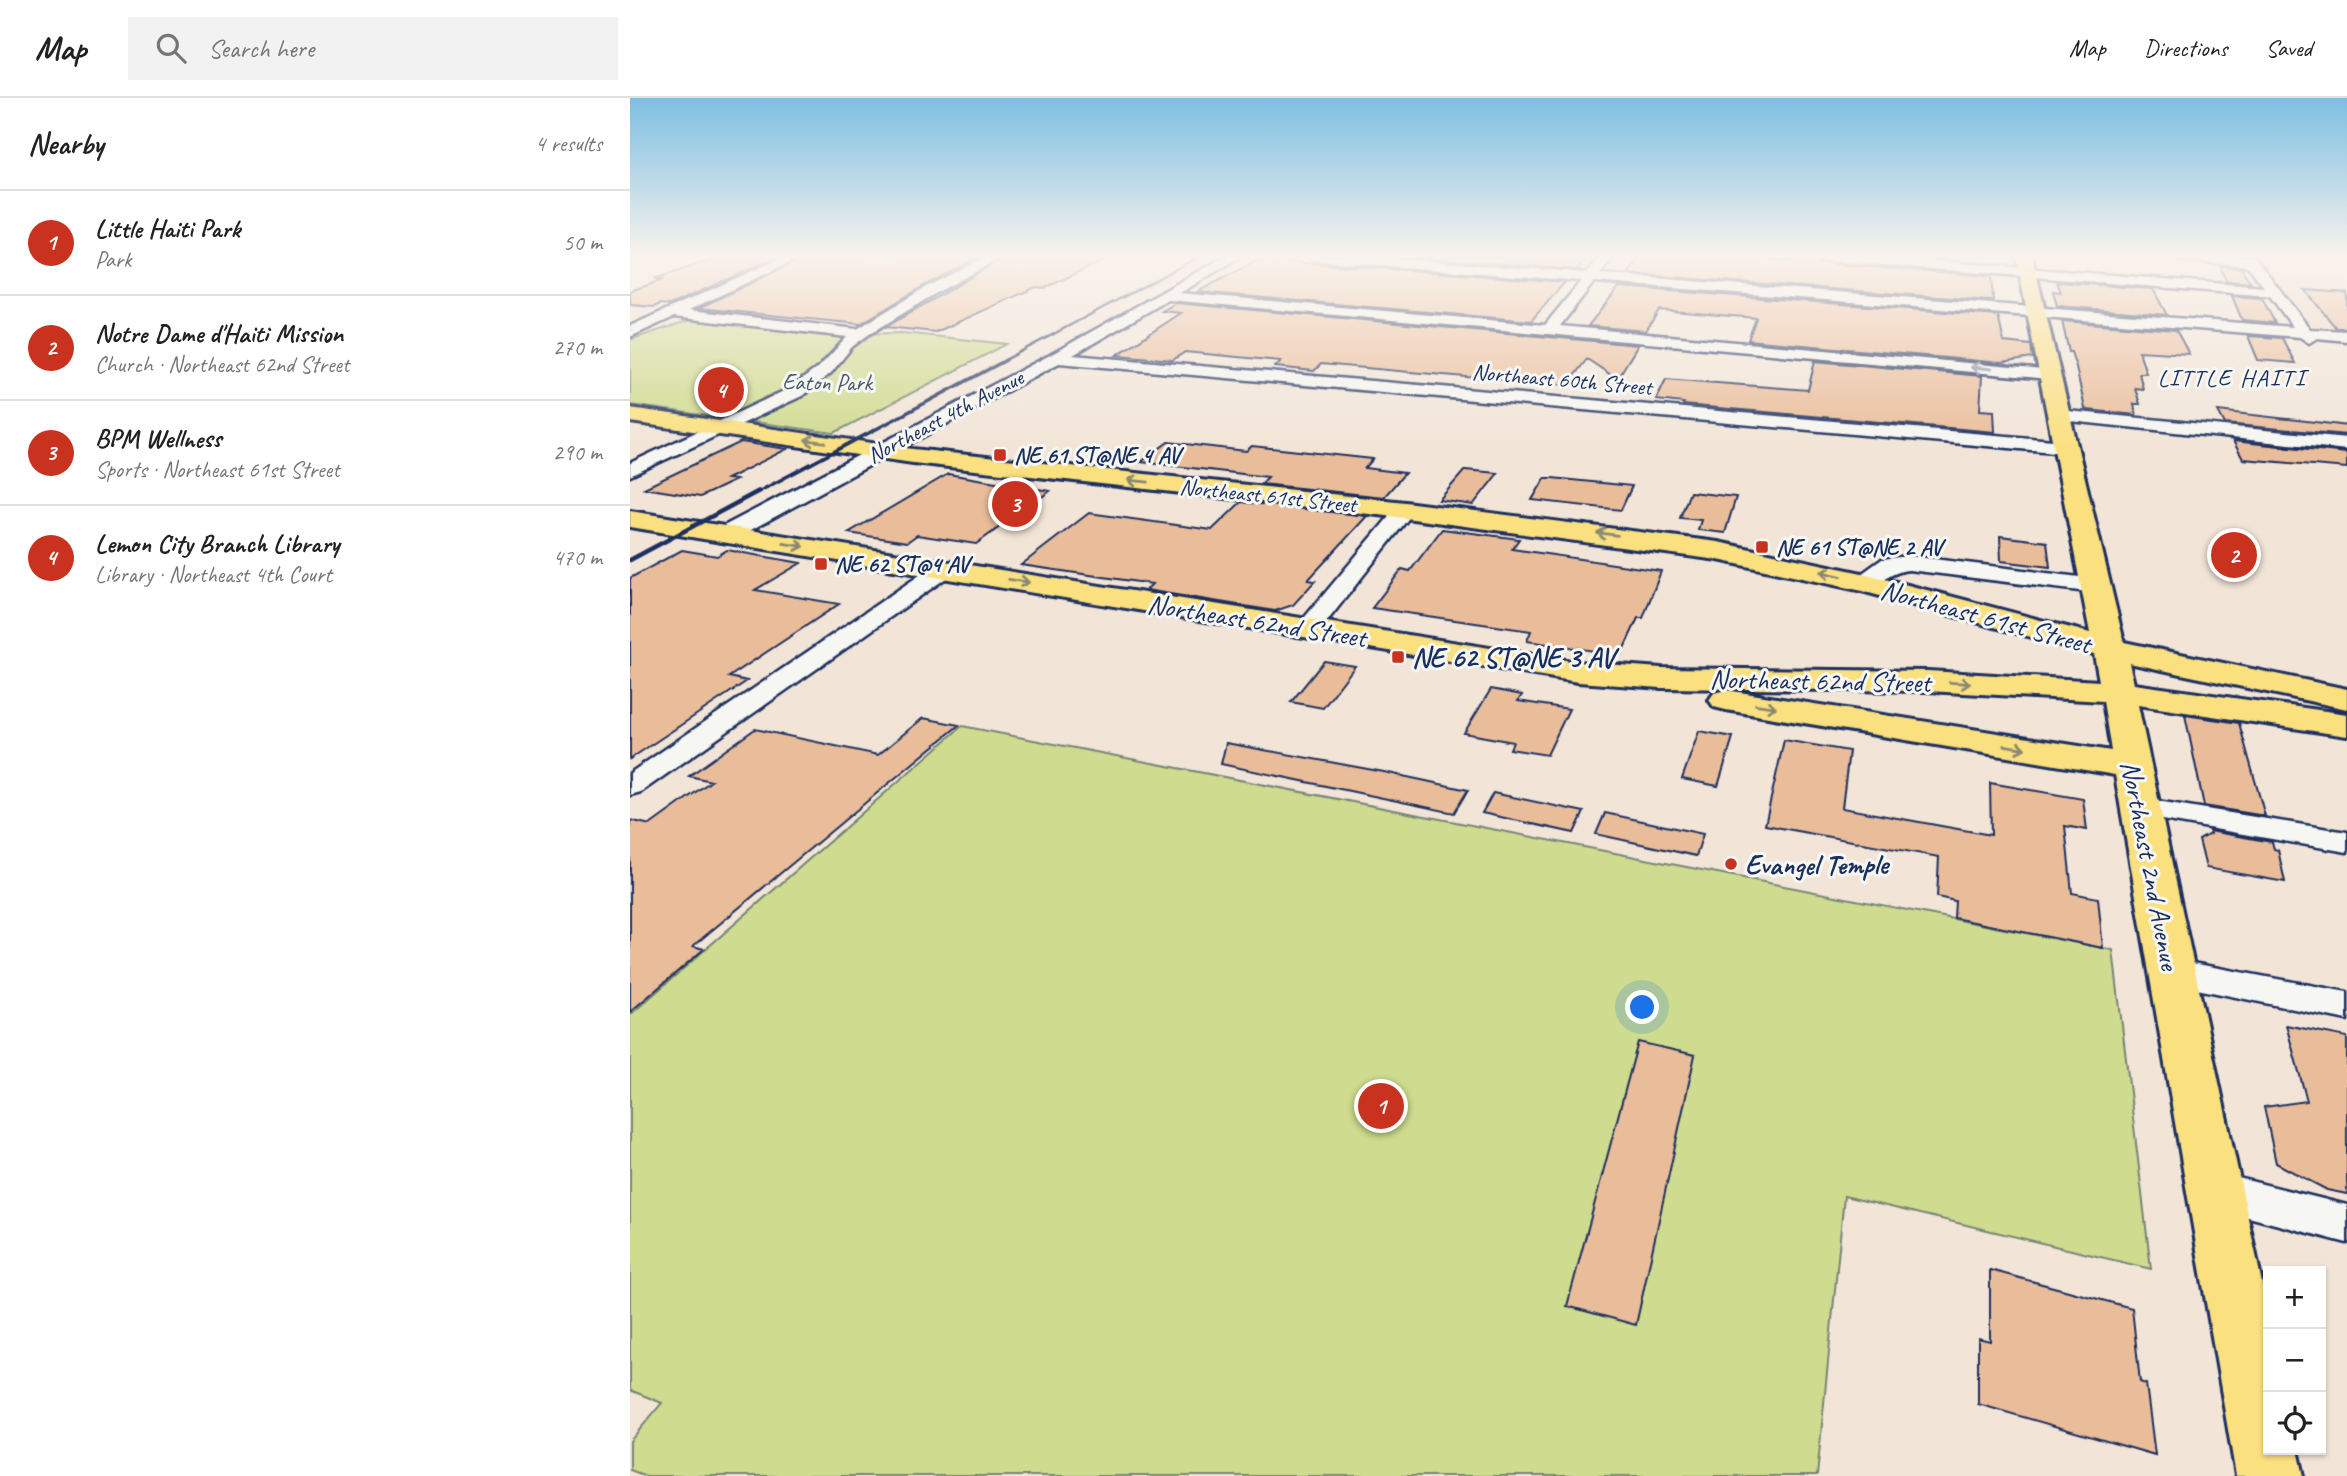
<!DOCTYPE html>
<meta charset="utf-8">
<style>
:root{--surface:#fff;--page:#f2f2f2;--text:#222;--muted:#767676;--line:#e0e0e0;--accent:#c8321e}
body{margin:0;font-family:Caveat,sans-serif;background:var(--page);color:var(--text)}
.controls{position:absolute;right:21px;bottom:21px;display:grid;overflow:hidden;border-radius:0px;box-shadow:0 2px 5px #0004}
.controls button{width:63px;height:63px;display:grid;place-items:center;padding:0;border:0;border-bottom:2px solid var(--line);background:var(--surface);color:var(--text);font:35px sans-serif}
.you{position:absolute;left:1013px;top:910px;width:24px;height:24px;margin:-18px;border:5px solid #fff;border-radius:50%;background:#1a73e8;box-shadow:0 0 0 10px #1a73e833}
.badge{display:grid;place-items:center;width:46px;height:46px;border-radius:50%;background:var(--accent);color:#fff;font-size:23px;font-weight:700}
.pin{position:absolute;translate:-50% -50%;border:4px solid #fff;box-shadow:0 2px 7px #0006}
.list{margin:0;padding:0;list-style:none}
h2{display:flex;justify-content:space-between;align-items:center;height:91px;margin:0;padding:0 28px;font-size:30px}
h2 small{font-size:23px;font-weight:400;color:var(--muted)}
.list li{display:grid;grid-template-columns:46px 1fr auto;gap:21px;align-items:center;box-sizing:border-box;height:105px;padding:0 28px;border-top:2px solid var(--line)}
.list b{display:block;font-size:26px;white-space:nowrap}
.list p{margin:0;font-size:23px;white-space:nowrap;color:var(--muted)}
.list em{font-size:23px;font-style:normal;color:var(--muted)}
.icon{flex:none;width:38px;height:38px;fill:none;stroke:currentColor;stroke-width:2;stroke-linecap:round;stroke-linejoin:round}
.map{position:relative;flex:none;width:1717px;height:1378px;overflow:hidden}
header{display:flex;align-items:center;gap:42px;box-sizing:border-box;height:98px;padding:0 35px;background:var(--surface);border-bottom:2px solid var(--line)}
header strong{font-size:33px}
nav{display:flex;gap:38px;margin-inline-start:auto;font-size:24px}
.search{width:490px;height:63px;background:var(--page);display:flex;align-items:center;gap:18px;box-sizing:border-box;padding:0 24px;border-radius:0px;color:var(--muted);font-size:26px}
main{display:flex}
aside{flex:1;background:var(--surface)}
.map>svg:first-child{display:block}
</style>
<header>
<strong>Map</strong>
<div class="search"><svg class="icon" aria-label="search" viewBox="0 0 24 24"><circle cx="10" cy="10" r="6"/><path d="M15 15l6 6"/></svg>Search here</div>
<nav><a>Map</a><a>Directions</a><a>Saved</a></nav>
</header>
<main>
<aside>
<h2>Nearby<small>4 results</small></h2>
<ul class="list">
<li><span class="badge">1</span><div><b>Little Haiti Park</b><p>Park</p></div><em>50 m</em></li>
<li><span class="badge">2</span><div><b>Notre Dame d'Haiti Mission</b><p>Church · Northeast 62nd Street</p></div><em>270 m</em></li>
<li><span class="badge">3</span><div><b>BPM Wellness</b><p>Sports · Northeast 61st Street</p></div><em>290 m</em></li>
<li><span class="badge">4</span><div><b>Lemon City Branch Library</b><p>Library · Northeast 4th Court</p></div><em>470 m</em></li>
</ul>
</aside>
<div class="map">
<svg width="1717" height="1378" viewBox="0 0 1717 1378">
<rect width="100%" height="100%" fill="#f2e5d8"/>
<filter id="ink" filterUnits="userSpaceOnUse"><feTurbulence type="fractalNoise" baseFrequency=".0143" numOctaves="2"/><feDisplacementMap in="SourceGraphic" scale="14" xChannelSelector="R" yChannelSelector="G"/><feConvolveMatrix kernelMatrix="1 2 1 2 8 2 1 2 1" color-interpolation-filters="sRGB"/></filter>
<g filter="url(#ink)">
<path fill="#f0d9c5" d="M1625,158H1717V233L1682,227Z"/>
<path fill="#cfdb8e" stroke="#758576" stroke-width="2" d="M66,220L195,236L273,235L377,246L204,335L0,307V242Z
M332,628L1483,852L1521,1171L1214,1098L1187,1378H16L0,1372V1343L32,1305L0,1292V917Z"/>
<path fill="#eabd9a" stroke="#1b2f5e" stroke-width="2" d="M94,158H149L40,207L30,206L24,209L0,207V193L33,182L24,181Z
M176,158H350L295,187L230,226L69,210Z
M377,158H483L415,190L406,189L306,234L256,229Z
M777,158H958L947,172Z
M1012,158H1107L1162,163V158H1180L1189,165L1361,178L1363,203L998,176Z
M628,162L722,168L935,184L901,223L567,194Z
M1590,168L1611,170L1621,185L1596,183Z
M1427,184L1523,191L1537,217L1427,208L1423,193L1431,194Z
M989,189L1368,218L1374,244L1401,247L1403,260L1371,265L1118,242L1126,220L1029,212L1016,233L958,228Z
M1675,192L1717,195V230H1706Z
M1602,198L1632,200L1645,225L1612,222Z
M546,205L1008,247L987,281L957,261L937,287L866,281L861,277L858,281L691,266L684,273L645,269L651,263L555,254L543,262L487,257L551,215L532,213Z
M1432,223L1546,232L1559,256L1509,253L1516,275H1509L1513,291L1505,290L1510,306H1504L1506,317L1457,312L1455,311L1446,269L1441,254H1439Z
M1618,238L1652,240L1665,265L1628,262Z
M1185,263L1352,278L1350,312L1364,313L1365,334L1053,307L1054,305L1026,302L1036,281L1178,292Z
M1588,313L1702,326L1717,328V337L1595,326Z
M1603,343L1717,355V370L1613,361Z
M111,344L157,351L97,381L106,382L70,399L14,390Z
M538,344L616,353L622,348L743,361L735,370L775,375L754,399L631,386L638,379L511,364Z
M835,372L868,375L843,407L809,402Z
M318,376L420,393L346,446L287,437L277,444L218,435Z
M915,380H922L1002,388L991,412L902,402Z
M1060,394L1106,399L1095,435L1068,432L1071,422L1050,420Z
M611,404L737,418L678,482L685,483L663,507L645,513L516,492L522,486L391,467L459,415L582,432Z
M812,431L889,441L882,451L1031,473L1013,520H1008L991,557L897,543L901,533L742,510L772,471L780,473Z
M1370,438L1417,444L1420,469L1371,463Z
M52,452L87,458L97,452L171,465L125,492L209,506L99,579L117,583L0,661V480Z
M694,563L725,568L693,610L661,604Z
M861,591L892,597L888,603L939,611L917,657L880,651L883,644L834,635Z
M1555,617L1609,625L1635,718L1574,708Z
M293,620L329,627L63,848L74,851L0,914V722L20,727L81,683L59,678L125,631L248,657Z
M1069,633L1103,639L1088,688L1052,681Z
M1154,642L1219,653L1212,710L1361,737L1360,685L1453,701L1457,732L1435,728L1442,795L1468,800L1473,850L1324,820L1325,803L1307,799L1309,759L1135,727Z
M596,645L754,674L838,692L824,715L591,666Z
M863,695L954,714L944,735L852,715Z
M975,715L1073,736L1066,758L966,736Z
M1579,733L1642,744L1644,751L1648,752L1655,784L1576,770L1569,742L1580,736Z
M1656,927L1717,939V1096L1697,1092L1646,1065L1634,1009L1677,1003Z
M1008,944L1065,957L1006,1227L937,1208Z
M1360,1172L1502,1210L1510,1284L1516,1286L1525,1357L1348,1306V1240L1360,1243Z"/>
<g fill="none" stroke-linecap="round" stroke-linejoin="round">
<g stroke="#1b2f5e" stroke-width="5">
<path id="minor" d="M156,158H173L59,212L227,231L296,189L357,158H374L306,195L238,237L222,249L201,275L172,298L0,378V365L160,290L189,269L217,239L44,219L0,239V228Z
M596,158H612L550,195L915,227L951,183L682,162L676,158H737L957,175L971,158H984L970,176L1663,229L1640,198L1189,162L1183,158H1243L1634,189L1618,168L1547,162L1541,158H1624L1680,231L1717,233V243L1687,240L1679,245L1670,239L964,184L930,228L1425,273L1427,276L1419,281L538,202L443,257L1435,343L1444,349L1435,355L429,265L104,441H88L85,436L88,431L420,257Z
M1427,312L1717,340V352L1421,321L1418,317L1421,313Z
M775,406L782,408L785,412L687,536L678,538L669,536L666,531L669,526L768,408Z
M1279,458L1466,481L1474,483L1478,488L1474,493L1466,495L1279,472C1258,473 1244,494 1224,489L1220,484L1252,461Z
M314,464L322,466L325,471L322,476L11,694L0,697V675L306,466Z
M1509,700L1717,734V754L1498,716L1494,709L1498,702Z
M1541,861L1717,894V922L1528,883L1523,874L1528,865Z
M1584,1074L1717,1107V1145L1569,1106L1563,1093L1569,1080Z"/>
</g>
<g stroke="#1b2f5e" stroke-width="6">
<path id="major" d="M1386,158H1402L1494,544L1717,591V611L1499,565L1504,586L1717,616V638L1508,607L1638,1213V1352H1668L1674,1378H1606L1485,677L1096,612L1084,609L1079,602L1084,595L1096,592L1481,653L1473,603L1298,593L1031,590L948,584L0,429V413L948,564L1031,570L1298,573L1469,583L1464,556L1228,492L1088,462L775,420L283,365L0,324V310L283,351L775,404L1088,444L1232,475L1460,535Z"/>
</g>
<use href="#minor" fill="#f6f6f2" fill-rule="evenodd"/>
<use href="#major" fill="#fbe080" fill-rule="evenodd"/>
<path stroke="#1b2f5e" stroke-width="2.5" d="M373,263L570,158"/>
<path stroke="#1b2f5e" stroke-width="3.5" d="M126,395L376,262"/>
<path stroke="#1b2f5e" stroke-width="4.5" d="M0,462L129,393"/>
</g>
<defs><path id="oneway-shaft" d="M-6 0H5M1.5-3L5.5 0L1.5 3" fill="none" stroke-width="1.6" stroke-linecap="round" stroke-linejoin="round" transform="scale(1.75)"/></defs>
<use stroke="#8892a8" href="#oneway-shaft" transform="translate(1351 270) rotate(-175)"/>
<g stroke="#8b886f">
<use href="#oneway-shaft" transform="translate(185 343) rotate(-172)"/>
<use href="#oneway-shaft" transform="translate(508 383) rotate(-174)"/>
<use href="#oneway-shaft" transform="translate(977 436) rotate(-173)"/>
<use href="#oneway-shaft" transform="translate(164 447) rotate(9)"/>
<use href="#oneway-shaft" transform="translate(1201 476) rotate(-167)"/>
<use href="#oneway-shaft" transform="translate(389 483) rotate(9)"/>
<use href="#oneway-shaft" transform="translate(1330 585) rotate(3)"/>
<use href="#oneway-shaft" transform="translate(1136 608) rotate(9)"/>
<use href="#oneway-shaft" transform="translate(1385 649) rotate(9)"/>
</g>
</g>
<linearGradient id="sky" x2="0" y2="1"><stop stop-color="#7dbee3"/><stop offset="0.45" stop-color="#f9f3ed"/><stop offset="1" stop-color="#f9f3ed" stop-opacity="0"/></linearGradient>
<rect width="1717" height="351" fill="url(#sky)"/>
<g fill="#c8321e" stroke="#f6f6f2" stroke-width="2.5">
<rect x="363" y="350" width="14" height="14" rx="3.5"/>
<rect x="1125" y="442" width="14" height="14" rx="3.5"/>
<rect x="184" y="459" width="14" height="14" rx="3.5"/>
<rect x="761" y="552" width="14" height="14" rx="3.5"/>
<circle cx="1101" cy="766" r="7"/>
</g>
<g text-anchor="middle" stroke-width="6" stroke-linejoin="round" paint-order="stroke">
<g font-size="23" fill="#1b2f5e" stroke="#f6f6f2">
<text transform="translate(932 281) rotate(5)" y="8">Northeast 60th Street</text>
<text transform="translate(315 318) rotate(-28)" y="8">Northeast 4th Avenue</text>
<text transform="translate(638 397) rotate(6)" y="8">Northeast 61st Street</text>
</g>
<g font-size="23" fill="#485a6a" stroke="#f6f6f2">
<text x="197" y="292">Eaton Park</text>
</g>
<g font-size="23" font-weight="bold" fill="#1b2f5e" stroke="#f6f6f2" text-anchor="start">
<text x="384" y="365">NE 61 ST@NE 4 AV</text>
<text x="1146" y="457">NE 61 ST@NE 2 AV</text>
<text x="205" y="474">NE 62 ST@4 AV</text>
</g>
<g font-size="24" letter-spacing="2" fill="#1b2f5e" stroke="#f6f6f2">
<text x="1602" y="288">LITTLE HAITI</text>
</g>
<g font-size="28" fill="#1b2f5e" stroke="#f6f6f2">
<text transform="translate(1356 518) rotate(15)" y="10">Northeast 61st Street</text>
<text transform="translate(627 522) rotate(9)" y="10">Northeast 62nd Street</text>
<text transform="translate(1190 582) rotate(1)" y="10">Northeast 62nd Street</text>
<text transform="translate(1521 767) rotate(79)" y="10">Northeast 2nd Avenue</text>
</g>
<g font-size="28" font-weight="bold" fill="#1b2f5e" stroke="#f6f6f2" text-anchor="start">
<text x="782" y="569">NE 62 ST@NE 3 AV</text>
<text x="1115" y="776">Evangel Temple</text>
</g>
</g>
</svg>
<div class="controls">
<button>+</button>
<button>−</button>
<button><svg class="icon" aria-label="locate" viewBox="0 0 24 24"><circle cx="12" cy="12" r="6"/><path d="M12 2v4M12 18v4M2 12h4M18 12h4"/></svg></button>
</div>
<div class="you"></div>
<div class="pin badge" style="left:751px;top:1008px">1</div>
<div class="pin badge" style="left:1604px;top:457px">2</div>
<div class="pin badge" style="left:385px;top:406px">3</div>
<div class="pin badge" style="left:91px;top:292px">4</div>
</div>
</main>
